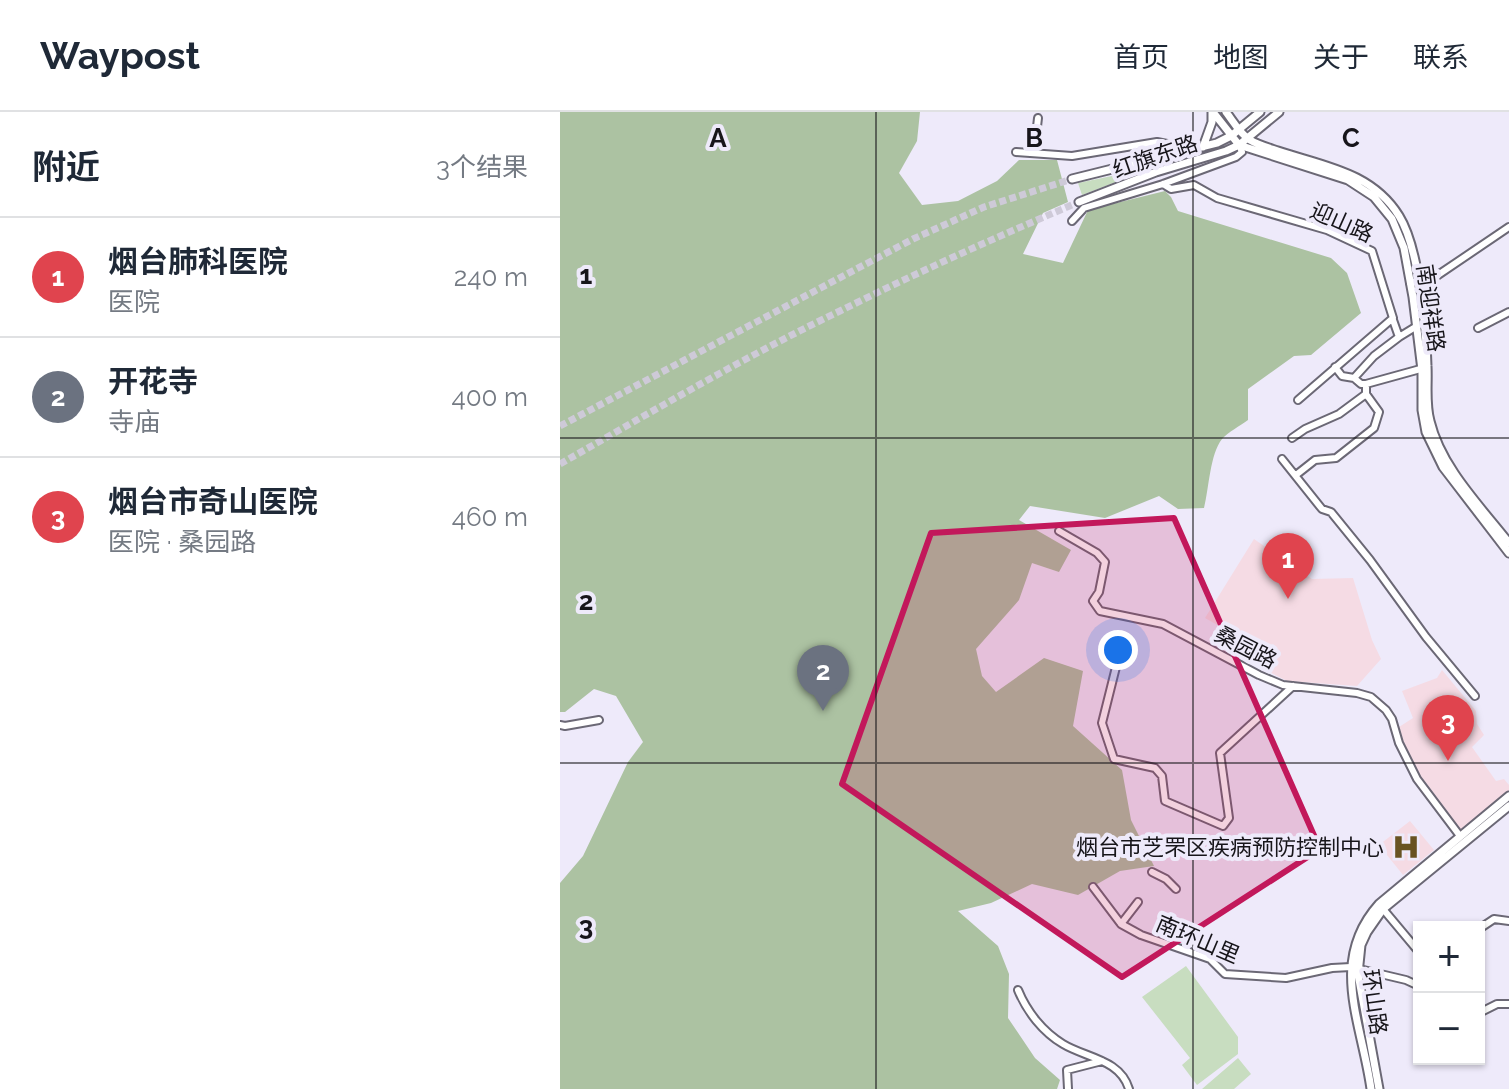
<!DOCTYPE html>
<html lang="zh">
<meta charset="utf-8">
<style>
:root{--surface:#fff;--page:#f6f6f7;--text:#1f2937;--muted:#747a83;--line:#e0e1e3;--accent:#d93025}
body{margin:0;font-family:Raleway,"Noto Sans SC",sans-serif;background:var(--page);color:var(--text)}
.controls{position:absolute;right:24px;bottom:24px;display:grid;overflow:hidden;border-radius:0px;box-shadow:0 2px 6px #0004}
.controls button{width:72px;height:72px;display:grid;place-items:center;padding:0;border:0;border-bottom:2px solid var(--line);background:var(--surface);color:var(--text);font:40px sans-serif}
.you{position:absolute;left:558px;top:538px;width:28px;height:28px;margin:-20px;border:6px solid #fff;border-radius:50%;background:#1a73e8;box-shadow:0 0 0 12px #1a73e833}
.badge{display:grid;place-items:center;width:52px;height:52px;border-radius:50%;background:var(--accent);color:#fff;font-size:26px;font-weight:700}
.pin{position:absolute;translate:-50% -66px;filter:drop-shadow(0 2px 4px #0008)}
.pin::after{content:'';position:absolute;top:42px;width:28px;height:24px;background:inherit;clip-path:polygon(0 0,100% 0,50% 100%)}
.list{margin:0;padding:0;list-style:none}
h2{display:flex;justify-content:space-between;align-items:center;height:104px;margin:0;padding:0 32px;font-size:34px}
h2 small{font-size:26px;font-weight:400;color:var(--muted)}
.list li{display:grid;grid-template-columns:52px 1fr auto;gap:24px;align-items:center;box-sizing:border-box;height:120px;padding:0 32px;border-top:2px solid var(--line)}
.list b{display:block;font-size:30px;white-space:nowrap}
.list p{margin:0;font-size:26px;white-space:nowrap;color:var(--muted)}
.list em{font-size:26px;font-style:normal;color:var(--muted)}
.map{position:relative;flex:none;width:949px;height:977px;overflow:hidden}
header{display:flex;align-items:center;gap:48px;box-sizing:border-box;height:112px;padding:0 40px;background:var(--surface);border-bottom:2px solid var(--line)}
header strong{font-size:38px}
nav{display:flex;gap:44px;margin-inline-start:auto;font-size:28px}
main{display:flex}
aside{flex:1;background:var(--surface)}
.map>svg:first-child{display:block}
</style>
<header>
<strong>Waypost</strong>
<nav><a>首页</a><a>地图</a><a>关于</a><a>联系</a></nav>
</header>
<main>
<aside>
<h2>附近<small>3个结果</small></h2>
<ul class="list">
<li><span class="badge" style="background:#e0444e">1</span><div><b>烟台肺科医院</b><p>医院</p></div><em>240 m</em></li>
<li><span class="badge" style="background:#6b7280">2</span><div><b>开花寺</b><p>寺庙</p></div><em>400 m</em></li>
<li><span class="badge" style="background:#e0444e">3</span><div><b>烟台市奇山医院</b><p>医院 · 桑园路</p></div><em>460 m</em></li>
</ul>
</aside>
<div class="map">
<svg width="949" height="977" viewBox="0 0 949 977">
<rect width="100%" height="100%" fill="#eeeafa"/>
<path fill="#f5dbe4" d="M694,427L752,467L793,466L812,528L821,547L797,574L727,569L704,557L695,534L645,506Z
M882,558L916,599L917,612L924,623L912,635L936,669L944,667L949,673V679L901,718L860,663L844,631L839,615L853,606L842,579L877,566Z
M850,709L874,738L843,763L819,733Z"/>
<path fill="#c8ddc0" d="M576,59L577,62L522,83L518,71Z
M626,854L678,925V942L637,973L622,953L630,946L582,885Z
M678,946L691,962L674,977H642Z"/>
<path fill="#acc2a2" d="M0,0H360L357,29L339,61L362,93L398,89L437,69L459,48H497L508,90L483,101L463,142L503,151L528,98L605,79L611,85L618,99L771,146L787,161L801,201L751,243L734,244L688,277V308C680,314 668,320 662,327C650,342 649,376 644,396L618,397L599,384L545,406L470,394L459,408L511,438L499,460L472,451L459,488L416,537L422,564L436,580L484,546L523,559L513,614L562,658L571,708L594,754L560,759L518,783L472,772L431,791L398,799L438,834L449,862L448,906L475,946L500,968L497,977H0V771L23,744L68,650L83,630L56,584L34,577L5,600H0Z"/>
<g fill="none" stroke-linecap="round" stroke-linejoin="round">
<path stroke="#cecad8" stroke-width="7" stroke-dasharray="7 3.5" stroke-linecap="butt" d="M0,314L353,127L424,95L512,67
M0,352C93,299 186,244 282,198C360,159 439,124 519,90"/>
<g stroke="#6b6875" stroke-width="10">
<path id="minor" d="M456,40L512,44L597,30L632,37
M474,41L478,6
M603,72L611,77L634,73L657,86L767,118L812,139L833,206L738,288
M512,109L524,96L603,72L676,45L682,40L679,33
M850,171L878,163L949,115
M918,216L949,200
M839,225L857,214
M775,255L782,264L794,266L814,244L839,225L833,208
M794,266L801,272H806L864,256
M732,326L745,317L779,302L806,282V272
M722,347L762,397L771,400L810,448L866,525L915,584
M736,363L755,348L776,346L814,316L819,300L806,282
M499,419L537,441L545,450L539,480L533,489L540,499L603,512L699,563L723,573L797,581L811,585L826,598L832,607L839,631L857,667L900,724
M558,547L542,611L554,647L595,656L602,664L605,689L663,714L669,706L660,641L733,574
M0,613L5,614L39,608
M592,760L606,767L616,777
M533,775L561,812L581,823L650,847L665,862L726,866L772,856L791,855L846,868L859,874
M823,797L859,840
M561,812L578,790
M919,817L934,807L949,809
M458,878C467,900 483,920 503,932C526,946 560,947 569,977
M919,901L937,892H949
M508,977L507,958L542,949"/>
</g>
<g stroke="#6b6875" stroke-width="11">
<path id="major" d="M653,0L679,33L788,68L814,85L832,107L844,136L853,185L862,258V298L866,320L883,355L949,441
M666,0C673,9 680,22 690,28C698,33 709,36 718,39C763,54 812,60 839,104C859,136 866,215 867,254C868,272 865,291 870,309C881,355 920,394 949,431
M643,35L652,10V0
M512,67L657,31L671,24L700,0
M519,90L596,60L666,39L679,33L719,0
M811,977C802,911 768,849 819,792L949,684
M819,977L798,862L801,833L807,820L823,797L949,694"/>
</g>
<use href="#minor" stroke="#fff" stroke-width="6"/>
<use href="#major" stroke="#fff" stroke-width="7"/>
</g>
<path fill="#c2185b" fill-opacity="0.2" stroke="#c2185b" stroke-width="6" stroke-linejoin="round" d="M614,406L760,737L562,865L282,672L371,421Z"/>
<path fill="none" stroke="#17151a" stroke-width="2" stroke-opacity="0.55" d="M316,0V977M633,0V977M0,326H949M0,651H949"/>
<defs>
<g id="hospital-bare" transform="scale(2.16)"><path d="M-5-5h3v3.5h4V-5h3V5h-3V1.5h-4V5h-3Z" fill="#685322" stroke="#eeeafa" stroke-width="2.5" paint-order="stroke"/></g>
</defs>
<g fill-rule="evenodd">
<use href="#hospital-bare" x="846" y="735"/>
</g>
<g text-anchor="middle" stroke-width="8" stroke-linejoin="round" paint-order="stroke">
<g font-size="22" fill="#17151a" stroke="#eeeafa">
<text transform="translate(595 44) rotate(-19)" y="8">红旗东路</text>
<text transform="translate(782 110) rotate(24)" y="8">迎山路</text>
<text transform="translate(871 196) rotate(82)" y="8">南迎祥路</text>
<text transform="translate(686 535) rotate(27)" y="8">桑园路</text>
<text transform="translate(638 827) rotate(23)" y="8">南环山里</text>
<text transform="translate(815 890) rotate(82)" y="8">环山路</text>
</g>
<g font-size="22" fill="#17151a" stroke="#eeeafa" text-anchor="end">
<text x="824" y="743">烟台市芝罘区疾病预防控制中心</text>
</g>
</g>
<g font-size="26" text-anchor="middle" font-weight="bold" fill="#17151a" stroke="#eeeafa" stroke-width="8" stroke-linejoin="round" paint-order="stroke">
<text x="158" y="35">A</text>
<text x="474" y="35">B</text>
<text x="791" y="35">C</text>
<text x="26" y="172">1</text>
<text x="26" y="498">2</text>
<text x="26" y="823">3</text>
</g>
</svg>
<div class="controls">
<button>+</button>
<button>−</button>
</div>
<div class="you"></div>
<div class="pin badge" style="left:728px;top:487px;background:#e0444e">1</div>
<div class="pin badge" style="left:263px;top:599px;background:#6b7280">2</div>
<div class="pin badge" style="left:888px;top:649px;background:#e0444e">3</div>
</div>
</main>
